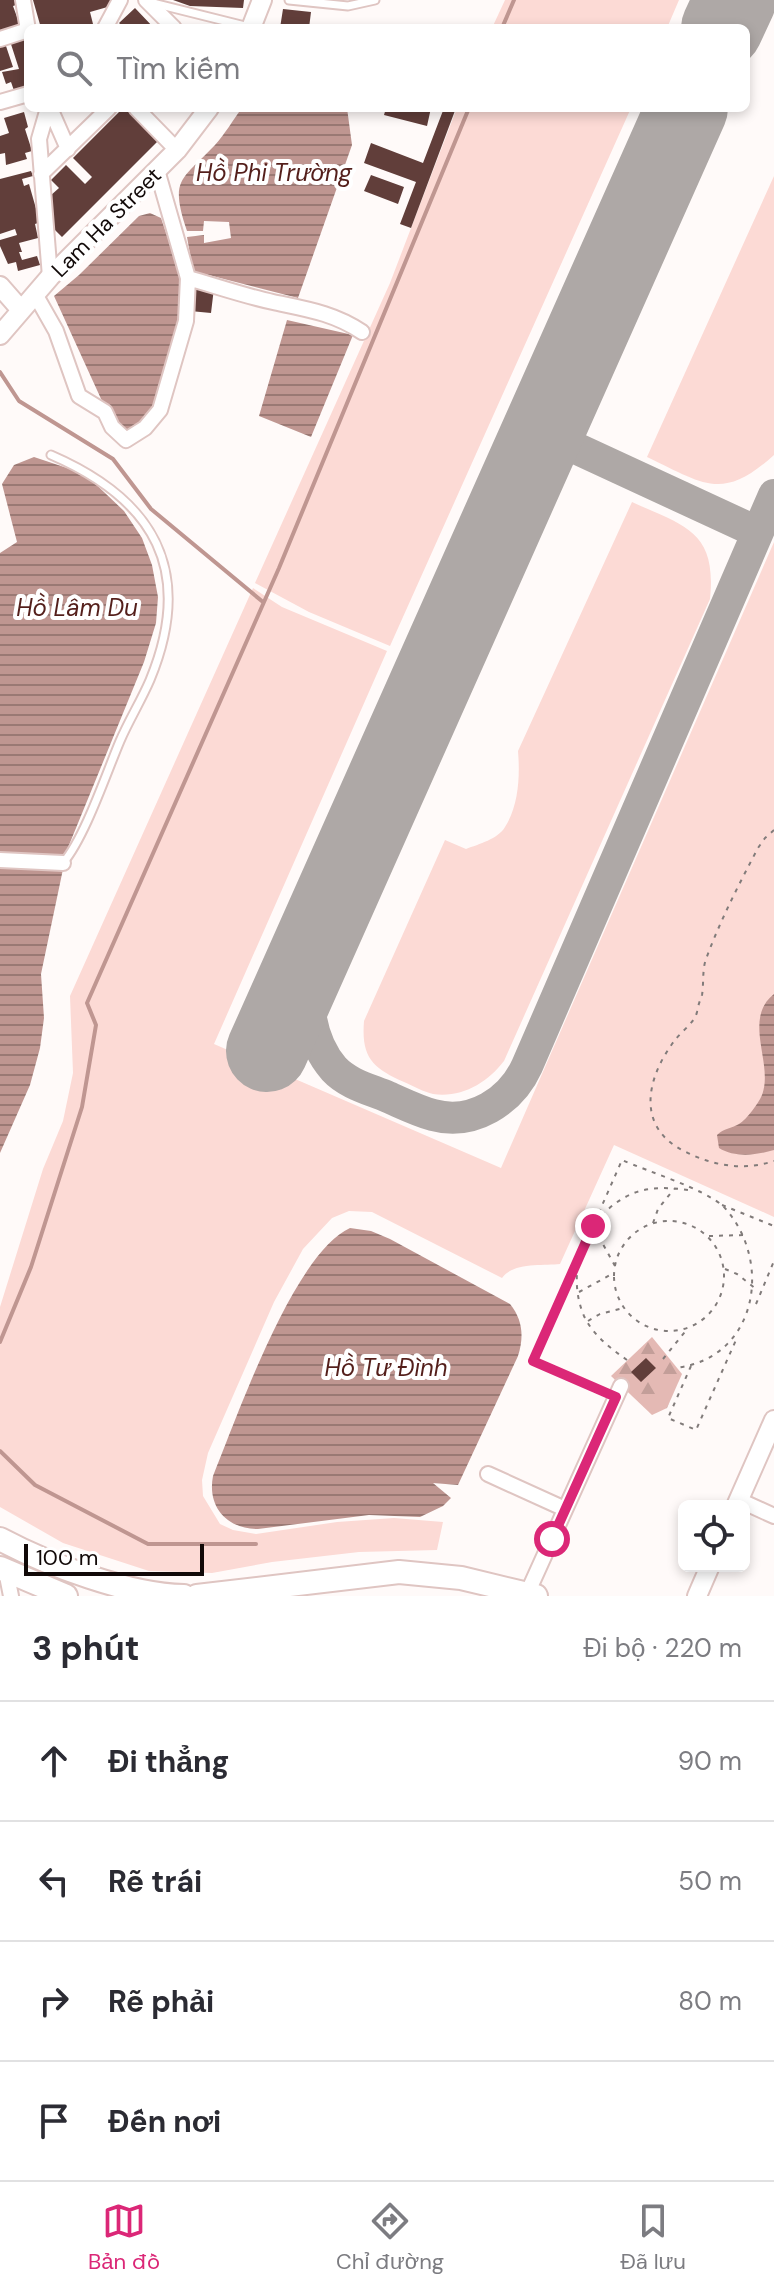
<!DOCTYPE html>
<html lang="vi">
<meta charset="utf-8">
<style>
:root{--surface:#fff;--page:#f7f7f7;--text:#2b2b33;--muted:#7c7c81;--line:#e1e1e2;--accent:#db2777}
body{margin:0;font-family:"DM Sans",sans-serif;background:var(--page);color:var(--text)}
.controls{position:absolute;right:24px;bottom:24px;display:grid;overflow:hidden;border-radius:12px;box-shadow:0 4px 12px #0003}
.controls button{width:72px;height:72px;display:grid;place-items:center;padding:0;border:0;border-bottom:2px solid var(--line);background:var(--surface);color:var(--text);font:40px sans-serif}
.scale{position:absolute;left:24px;bottom:20px;width:180px;box-sizing:border-box;padding-left:8px;border:4px solid #110908;border-top:0;font-size:22px;line-height:28px;white-space:nowrap;color:#110908;-webkit-text-stroke:6px #fff;paint-order:stroke}
.stop{position:absolute;width:24px;height:24px;margin:-18px;border:6px solid #db2777;border-radius:50%;background:#fff}
.stop.end{background:#db2777;border-color:#fff;box-shadow:0 2px 8px #0008}
.list{margin:0;padding:0;list-style:none}
h2{display:flex;justify-content:space-between;align-items:center;height:104px;margin:0;padding:0 32px;font-size:34px}
h2 small{font-size:26px;font-weight:400;color:var(--muted)}
.list li{display:grid;grid-template-columns:52px 1fr auto;gap:24px;align-items:center;box-sizing:border-box;height:120px;padding:0 32px;border-top:2px solid var(--line)}
.list b{display:block;font-size:30px;white-space:nowrap}
.list em{font-size:26px;font-style:normal;color:var(--muted)}
.icon{flex:none;width:44px;height:44px;fill:none;stroke:currentColor;stroke-width:2;stroke-linecap:round;stroke-linejoin:round}
.map{position:relative;flex:none;width:774px;height:1596px;overflow:hidden}
.search{position:absolute;background:var(--surface);box-shadow:0 4px 12px #0003;left:24px;right:24px;top:24px;height:88px;display:flex;align-items:center;gap:20px;box-sizing:border-box;padding:0 28px;border-radius:12px;color:var(--muted);font-size:30px}
.sheet{height:584px;background:var(--surface)}
nav{display:flex;justify-content:space-around;align-items:center;box-sizing:border-box;height:112px;border-top:2px solid var(--line);background:var(--surface);font-size:22px;color:var(--muted)}
nav a{display:grid;justify-items:center;gap:4px}
nav .on{color:var(--accent)}
.map>svg:first-child{display:block}
</style>
<div class="map">
<svg width="774" height="1596" viewBox="0 0 774 1596">
<defs>
<pattern id="forest-firs" width="22" height="20" patternUnits="userSpaceOnUse" patternTransform="scale(2)"><rect width="22" height="20" fill="#e4b9b4"/><path d="M5 1l3.5 6h-7zM16 11l3.5 6h-7z" fill="#c39e99"/></pattern>
<pattern id="water-rules" width="6" height="5" patternUnits="userSpaceOnUse" patternTransform="scale(2)"><rect width="6" height="5" fill="#bf9691"/><path d="M0 2.5h6" fill="none" stroke="#9a7974"/></pattern>
</defs>
<rect width="100%" height="100%" fill="#fffaf9"/>
<path fill="#fcdad5" d="M505,0H679L667,28H492Z
M457,108H631L390,646L309,612L255,583L390,283Z
M774,176V455C722,502 704,484 647,457Z
M632,502C685,526 717,531 710,599L504,1061C487,1083 462,1098 433,1094C424,1092 413,1086 404,1082C373,1068 361,1058 364,1021L445,840L466,849C479,844 498,839 505,827C519,805 520,775 518,751Z
M774,542V1217L614,1145L560,1264C543,1266 513,1262 502,1278L372,1212L349,1211L332,1218L303,1249L274,1302L208,1453L202,1480L203,1496L220,1524L233,1530L256,1534L337,1522L394,1518L443,1522L437,1550L359,1552L272,1562L212,1573L149,1571L63,1543L0,1507V1307L43,1169L63,1121L73,1073L70,996L253,588L282,607L387,651L214,1044L501,1168Z"/>
<path fill="url(#forest-firs)" d="M652,1337L682,1374L667,1408L652,1415L611,1376Z"/>
<path fill="url(#water-rules)" d="M242,108H347L352,145L298,298L193,271L187,237L204,235V243L231,238L229,222L204,221L203,231H187C169,178 182,180 215,145C225,134 233,120 242,108Z
M150,213L161,218L186,292L162,390L143,424L128,436L113,425L54,296L79,275L139,216Z
M287,320L353,335L311,437L259,416Z
M34,457L85,474L124,511L142,538L152,565L158,597L156,623L144,662L67,850L41,974L44,1018L40,1048L30,1085L0,1153V553L17,542L2,484L14,465Z
M774,994V1150C757,1155 735,1158 719,1148L717,1135C724,1128 731,1129 739,1124C747,1119 758,1104 762,1095C774,1064 742,1019 774,994Z
M350,1228L371,1231L390,1239L510,1304C523,1320 524,1337 518,1356L458,1485L433,1483L451,1498L443,1506L420,1517L369,1515L258,1529C227,1529 207,1507 213,1476C237,1417 294,1253 350,1228Z"/>
<g fill="none" stroke-linecap="round" stroke-linejoin="round">
<path stroke="#bf9691" stroke-width="4" d="M502,28L514,0
M0,372L19,401L113,459L151,509L263,602
M0,1342L31,1267L82,1107L96,1025L87,1003L279,568L469,108
M0,1451L35,1485L148,1544H256"/>
<path stroke="#aea8a6" stroke-width="32" d="M543,433L757,532
M309,959C307,997 307,1038 334,1069C348,1084 369,1089 388,1097C402,1103 418,1111 433,1115C473,1126 511,1101 527,1066L774,495"/>
<path stroke="#aea8a6" stroke-width="82" d="M722,28L735,0
M267,1051L687,108"/>
</g>
<path fill="#613e3a" d="M0,0H18L19,4L13,6L21,28L0,35Z
M33,0H110L111,6L90,12L94,28H41Z
M173,0H244L243,8L190,6Z
M135,8L154,28H124L119,23Z
M283,9L311,12L309,28H280Z
M22,34L28,51V84L25,85L28,102L19,105L11,82L6,84L2,72L19,69L9,38Z
M4,40L13,67L0,71V41Z
M123,108H127L159,140L62,237L52,227L50,196L59,188L51,180L66,165L85,184L92,177L73,158Z
M386,108H431L427,126L384,115Z
M444,108H456L411,228L400,224L416,182L364,163L371,143L423,163Z
M24,112L28,127L25,129L32,151L25,153L27,159L6,165L5,153L0,154V136L9,133L4,118Z
M31,171L33,176L22,179L24,186L29,184L37,212L38,223L35,224L38,238L19,243L22,252H19L22,260L37,256L40,265L18,271L16,262L8,264L0,246V240L17,235L15,229L0,234V179Z
M371,175L404,187L398,204L364,191Z
M193,286L214,288L211,313L190,311Z
M646,1358L656,1368L641,1382L631,1372Z"/>
<g fill="none" stroke-linecap="round" stroke-linejoin="round">
<g stroke="#dfc5c2" stroke-width="11">
<path id="service" d="M289,0L348,6L375,0
M153,3L249,27
M51,455C155,500 195,571 150,680C141,701 129,720 120,741C106,774 85,837 63,863"/>
</g>
<g stroke="#dfc5c2" stroke-width="18">
<path id="minor" d="M23,0L28,30
M146,0L174,28
M105,28L120,0
M0,39L28,30
M0,102L28,94
M48,108L39,139L50,277
M50,108L68,149
M136,108L177,150
M41,174L109,108
M188,278C216,286 245,296 273,302C306,309 334,313 362,332
M35,294L56,331L79,396L105,412L112,427L126,440L145,428L160,410L186,321L188,278L157,170
M0,860L63,863
M488,1474L565,1509
M739,1500L774,1516
M6,1571L11,1596
M527,1594L621,1386"/>
</g>
<g stroke="#dfc5c2" stroke-width="22">
<path id="tertiary" d="M251,28L262,0
M0,286L21,310
M0,335L50,277L177,150L209,108
M736,1506L774,1420
M697,1596L710,1566"/>
</g>
<g stroke="#dfc5c2" stroke-width="26">
<path id="primary" d="M0,1539C49,1565 128,1595 184,1596
M0,1568L66,1596
M197,1596L399,1572L461,1578L536,1596"/>
</g>
<path stroke="#817b7a" stroke-width="2" stroke-dasharray="4 6" stroke-linecap="butt" d="M774,830L765,838L758,848C739,884 720,921 706,959C702,970 704,983 702,995C700,1001 698,1005 697,1012C695,1022 682,1031 675,1040C646,1078 635,1128 686,1152C714,1166 744,1171 774,1161
M722,1205L774,1226
M614 1276a55 55 0 1 1 110 0a55 55 0 1 1-110 0Z
M653,1223L658,1209L674,1189
M709,1236L746,1235
M577,1260L533,1361L603,1391
M615,1266L593,1226L622,1160C649,1172 702,1188 723,1206C774,1260 758,1359 675,1368
M725,1269L737,1274L756,1289
M579,1292L612,1274
M756,1304L774,1261
M588,1321L600,1314L623,1308
M663,1359L688,1328
M627,1360C610,1348 593,1335 584,1316C564,1269 587,1212 634,1193C652,1186 671,1188 689,1190
M691,1366L668,1418L696,1430L736,1340"/>
<use href="#service" stroke="#fff" stroke-width="7"/>
<use href="#minor" stroke="#fff" stroke-width="14"/>
<use href="#tertiary" stroke="#fff" stroke-width="18"/>
<use href="#primary" stroke="#fff" stroke-width="22"/>
</g>
<g fill="none" stroke-linecap="round" stroke-linejoin="round">
<path stroke="#db2777" stroke-width="10" d="M552,1539L616,1397L533,1361L593,1226"/>
</g>
<g text-anchor="middle" stroke-width="8" stroke-linejoin="round" paint-order="stroke">
<g font-size="22" fill="#110908" stroke="#fff">
<text transform="translate(106 222) rotate(-45)" y="8">Lam Ha Street</text>
</g>
<g font-size="24" font-style="italic" fill="#541f1b" stroke="#fff">
<text x="274" y="181">Hồ Phi Trường</text>
<text x="77" y="616">Hồ Lâm Du</text>
<text x="386" y="1376">Hồ Tư Đình</text>
</g>
</g>
</svg>
<div class="controls">
<button><svg class="icon" aria-label="locate" viewBox="0 0 24 24"><circle cx="12" cy="12" r="6"/><path d="M12 2v4M12 18v4M2 12h4M18 12h4"/></svg></button>
</div>
<div class="scale">100 m</div>
<div class="stop" style="left:552px;top:1539px"></div>
<div class="stop end" style="left:593px;top:1226px"></div>
<div class="search"><svg class="icon" aria-label="search" viewBox="0 0 24 24"><circle cx="10" cy="10" r="6"/><path d="M15 15l6 6"/></svg>Tìm kiếm</div>
</div>
<section class="sheet">
<h2>3 phút<small>Đi bộ · 220 m</small></h2>
<ul class="list">
<li><svg class="icon" aria-label="ahead" viewBox="0 0 24 24"><path d="M12 20V5M6 11l6-6 6 6"/></svg><div><b>Đi thẳng</b></div><em>90 m</em></li>
<li><svg class="icon" aria-label="left" viewBox="0 0 24 24"><path d="M17 20v-9H6M10 6l-5 5 5 5"/></svg><div><b>Rẽ trái</b></div><em>50 m</em></li>
<li><svg class="icon" aria-label="right" viewBox="0 0 24 24"><path d="M7 20v-9h11M14 6l5 5-5 5"/></svg><div><b>Rẽ phải</b></div><em>80 m</em></li>
<li><svg class="icon" aria-label="arrive" viewBox="0 0 24 24"><path d="M6 21V4h12l-3 4 3 4H6"/></svg><div><b>Đến nơi</b></div></li>
</ul>
</section>
<nav>
<a class="on"><svg class="icon" aria-label="map" viewBox="0 0 24 24"><path d="M3 6l6-2 6 2 6-2v14l-6 2-6-2-6 2zM9 4v14M15 6v14"/></svg>Bản đồ</a>
<a><svg class="icon" aria-label="directions" viewBox="0 0 24 24"><path d="M12 3l9 9-9 9-9-9zM9 14v-3h6M13 9l2 2-2 2"/></svg>Chỉ đường</a>
<a><svg class="icon" aria-label="saved" viewBox="0 0 24 24"><path d="M7 4h10v16l-5-4-5 4z"/></svg>Đã lưu</a>
</nav>
